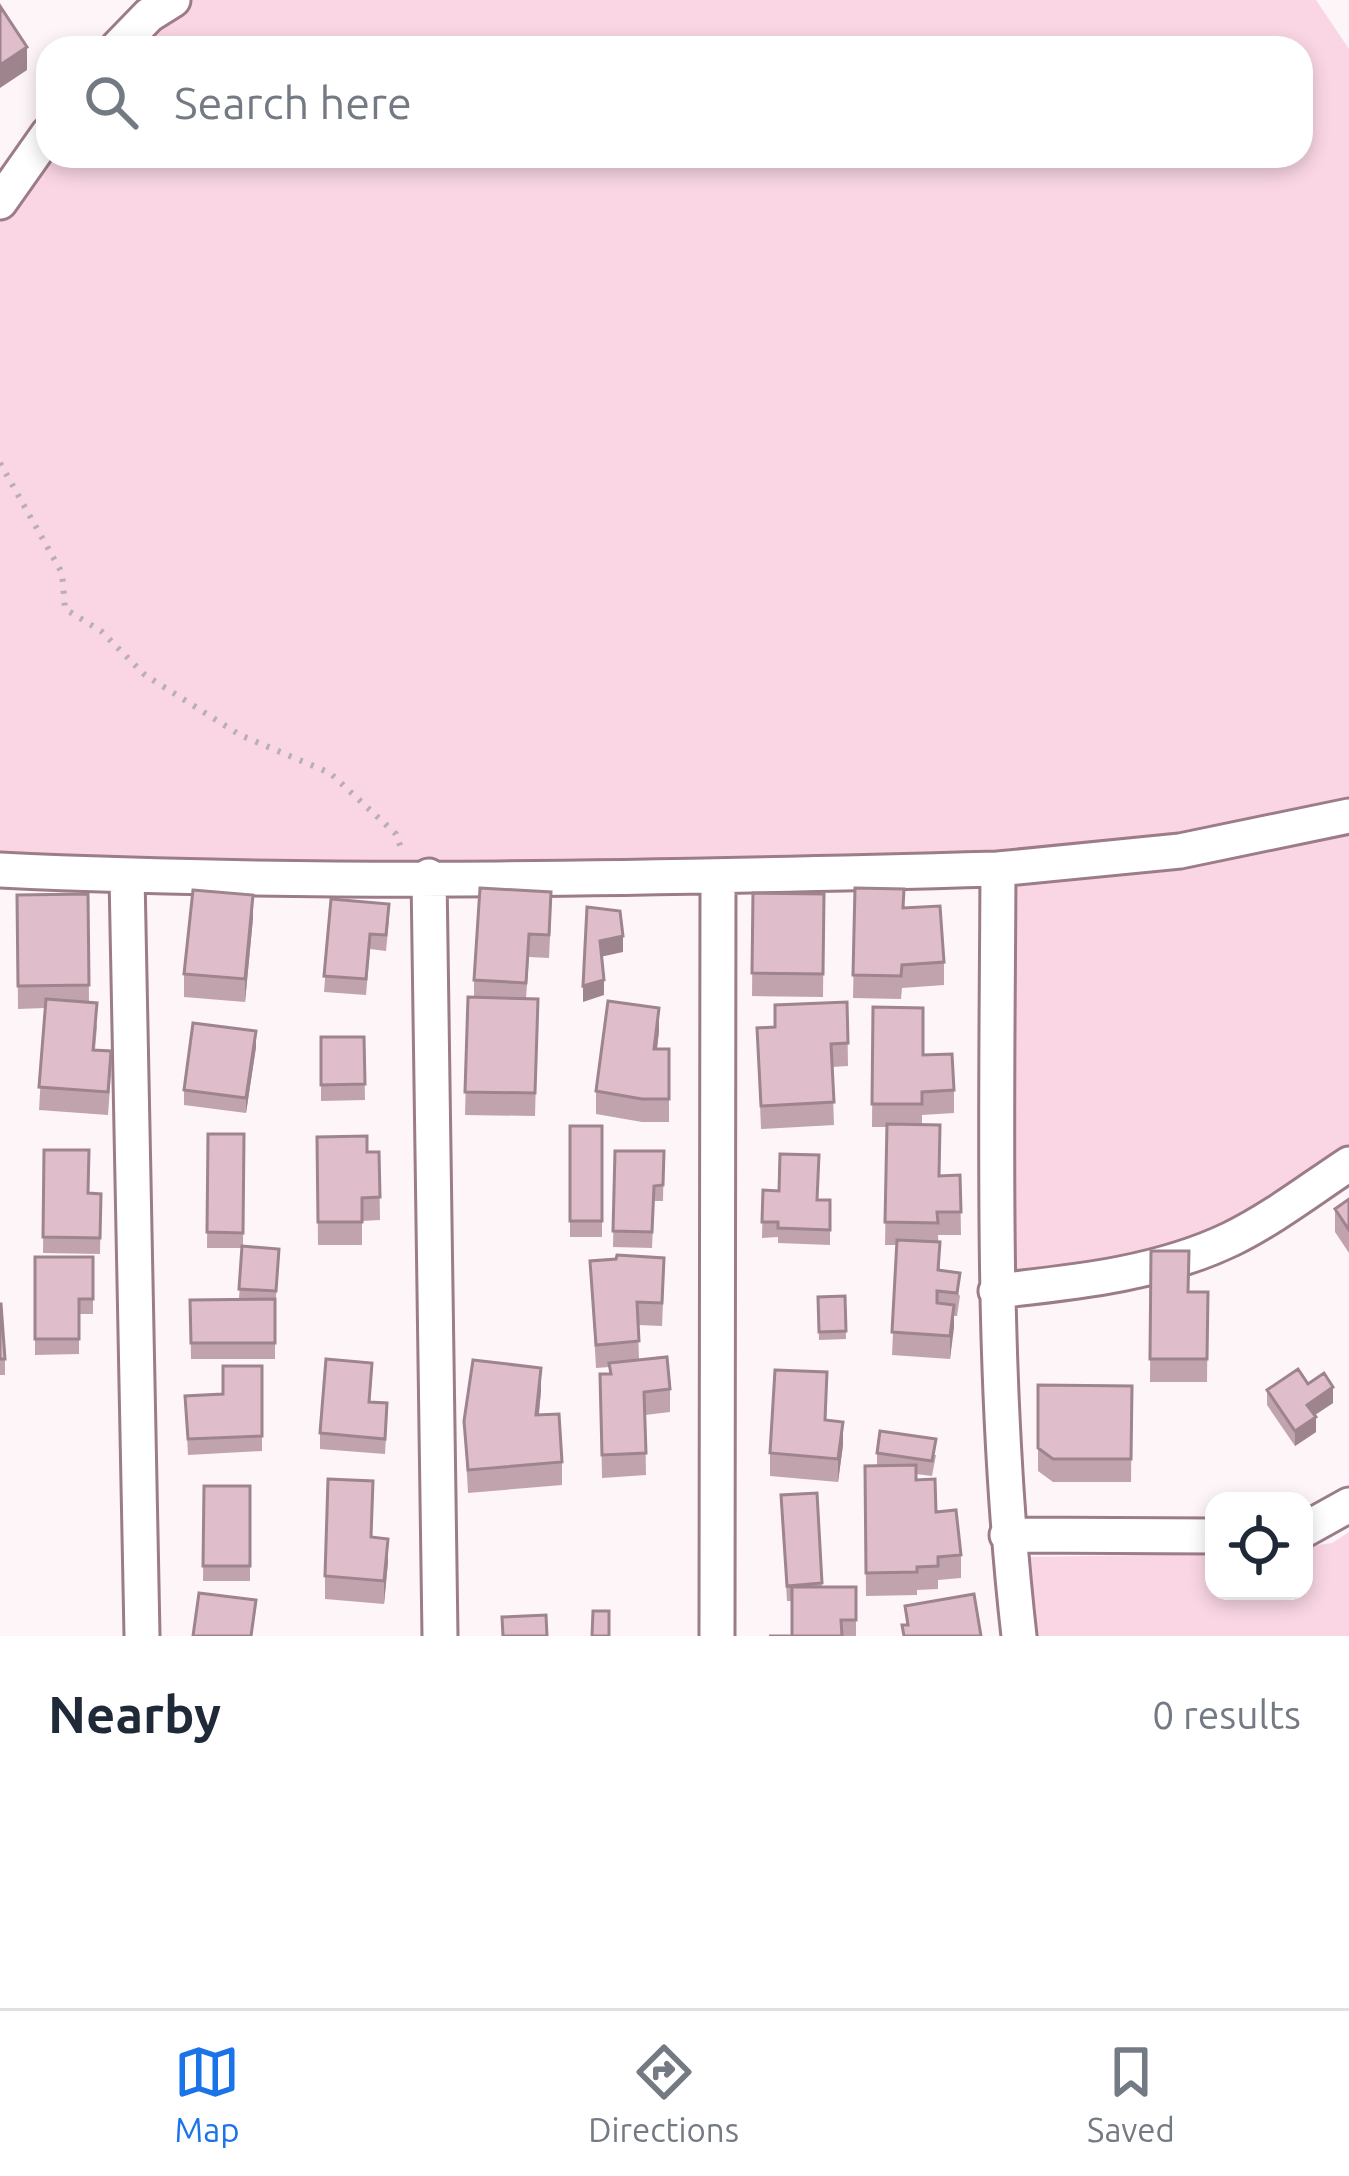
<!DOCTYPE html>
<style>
:root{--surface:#fff;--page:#f2f2f3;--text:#1f2937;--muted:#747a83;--line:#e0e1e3;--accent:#1a73e8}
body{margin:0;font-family:Ubuntu,sans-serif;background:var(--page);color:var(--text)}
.controls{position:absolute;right:36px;bottom:36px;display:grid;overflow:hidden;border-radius:24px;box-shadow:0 6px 18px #0003}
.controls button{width:108px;height:108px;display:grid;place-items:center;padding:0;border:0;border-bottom:3px solid var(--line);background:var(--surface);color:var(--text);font:60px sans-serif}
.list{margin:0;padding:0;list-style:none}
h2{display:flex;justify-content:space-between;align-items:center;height:156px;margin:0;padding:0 48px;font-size:51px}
h2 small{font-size:39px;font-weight:400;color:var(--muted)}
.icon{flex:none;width:66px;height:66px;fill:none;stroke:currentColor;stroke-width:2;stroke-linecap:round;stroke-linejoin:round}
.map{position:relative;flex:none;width:1349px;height:1636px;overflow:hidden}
.search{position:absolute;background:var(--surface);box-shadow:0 6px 18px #0003;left:36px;right:36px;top:36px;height:132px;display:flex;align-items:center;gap:30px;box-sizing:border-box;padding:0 42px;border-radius:36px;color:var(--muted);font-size:45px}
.sheet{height:372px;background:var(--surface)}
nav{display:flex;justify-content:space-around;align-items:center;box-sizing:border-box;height:168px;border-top:3px solid var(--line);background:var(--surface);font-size:33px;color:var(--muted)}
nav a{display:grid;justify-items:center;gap:6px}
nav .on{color:var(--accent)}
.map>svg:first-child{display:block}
</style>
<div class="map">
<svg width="1349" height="1636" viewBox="0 0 1349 1636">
<rect width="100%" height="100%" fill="#fdf5f8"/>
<path fill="#fad6e4" d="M186,0H1316L1349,49V809L997,862L0,859V215L48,156H1301V48H130Z
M1349,825V1155L1183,1251L1011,1275V886L1032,877Z
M1349,1532V1636H1037L1025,1557L1214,1554V1591H1304V1547L1332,1543Z"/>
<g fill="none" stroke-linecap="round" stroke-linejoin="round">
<g stroke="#9c7c88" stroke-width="39">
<path id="street" d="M117,48L149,15L173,0
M0,202L48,134
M998,869L1180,851L1349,816
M0,870C332,886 666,878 998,869C997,1125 990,1381 1019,1636
M127,876L142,1636
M429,876L440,1636
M996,1291C1076,1282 1158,1274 1231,1239C1272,1219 1311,1189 1349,1164
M1304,1530L1349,1505
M1007,1535L1214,1536
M717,1636L718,877"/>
</g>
<path stroke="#b8afb2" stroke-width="6" stroke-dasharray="3 9" stroke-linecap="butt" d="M0,463L62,573L65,609L101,631L145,675L240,735L330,773L396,834L402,851"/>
<use href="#street" stroke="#fff" stroke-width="33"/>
</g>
<path fill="#c1a3ae" d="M855,888L904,908L944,962V985L902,988L901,999L853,998Z
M753,893L824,894L823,997L752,996Z
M88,894L89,1002L97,1026L95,1050L111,1074L108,1115L39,1110L45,1008L18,1009L17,895Z
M331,899L389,920L386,951L370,949L366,995L324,992Z
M551,915L549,958L529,957L526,998L538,999L535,1116L465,1115L468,997H474V980Z
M253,918L245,1002L184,997V974Z
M847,1002L848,1066L832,1067L834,1125L761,1129L757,1028L775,1027Z
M873,1007L923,1055L954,1090V1113L922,1115V1125L939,1176L960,1175L961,1235H938L940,1271L960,1296L957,1316H954L950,1359L892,1355L897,1245H885L887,1127H872Z
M659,1031L657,1049H669V1122H642L596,1114V1091Z
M321,1037H364L365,1100L321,1101Z
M256,1047L246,1113L184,1105V1090Z
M570,1126H602V1237H570Z
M208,1134H244L243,1246L279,1264L275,1307V1359H191L190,1300L239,1299L242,1248H207Z
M317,1137L367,1152H379L380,1220L362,1221V1245H318Z
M44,1150L88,1193L101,1194L100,1254L43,1253Z
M615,1151H664L663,1201H654L652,1248L613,1247Z
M763,1190L779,1191L818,1200H830V1245L778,1243V1237L762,1238Z
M1349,1199V1253L1335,1232V1209Z
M1151,1251L1188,1292H1208L1207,1382H1150Z
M35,1257H93V1314H79V1354L35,1355Z
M590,1261L664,1280L662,1326L638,1325L639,1360L670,1389V1412L645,1415L646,1475L602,1478L600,1374H609V1367L596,1368Z
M845,1296L846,1339L819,1340L818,1297Z
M0,1304L5,1359V1375H0Z
M262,1366V1451L188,1455L185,1396L223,1394Z
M372,1378L370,1402L387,1419L385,1454L320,1449V1433Z
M1308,1384L1333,1403L1315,1415L1316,1432L1295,1446L1267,1405V1390Z
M1038,1385L1132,1386L1131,1482H1053L1038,1471Z
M541,1391L539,1415L562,1462V1485L468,1493L464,1421Z
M827,1395L826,1420L843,1445L838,1482L770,1476V1453Z
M877,1453L936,1455L932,1476L916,1474V1480L961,1555V1578L938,1580V1589L917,1590V1595L866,1596L865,1466H877Z
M204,1486H250V1581H203Z
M817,1493L822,1587H856V1636H769H792V1601H787L781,1495Z
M372,1537L388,1562L384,1604L325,1599V1576Z"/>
<path fill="#9d848d" d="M27,47V70L0,88V65Z
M253,895V918L245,1002V979Z
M623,936V952L600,957V941Z
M604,980V995L583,1002V986Z
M659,1008V1031L654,1072V1049Z
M256,1031V1047L246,1113V1098Z
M954,1305V1328L950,1359V1336Z
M541,1368V1391L536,1438V1415Z
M1333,1387V1403L1307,1420V1405Z
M1316,1417V1432L1295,1446V1431Z
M843,1422V1445L838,1482V1459Z
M388,1539V1562L384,1604V1581Z"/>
<path fill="#e0bdca" stroke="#9d848d" stroke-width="3" d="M0,6L27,47L0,65Z
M480,888L551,892L549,935L529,934L526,983L474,980Z
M855,888L904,889L903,908L940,906L944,962L902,965L901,976L853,975Z
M193,890L253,895L245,979L184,974Z
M753,893L824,894L823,974L752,973Z
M88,894L89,985L18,986L17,895Z
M331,899L389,904L386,935L370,934L366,979L324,976Z
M587,907L620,911L623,936L600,941L604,980L583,986Z
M468,997L538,999L535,1093L465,1092Z
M46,999L97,1003L93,1050L111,1051L108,1092L39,1087Z
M608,1001L659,1008L654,1049H669V1099H642L596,1091Z
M847,1002L848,1043L831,1044L834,1102L761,1106L757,1028L775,1027V1005Z
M873,1007L923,1008V1055L952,1054L954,1090L922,1092V1104H872Z
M193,1023L256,1031L246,1098L184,1090Z
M321,1037H364L365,1084L321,1085Z
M887,1124L940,1125L939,1176L960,1175L961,1212H937L938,1223L885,1222Z
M570,1126H602V1221H570Z
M208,1134H244L243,1233L207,1232Z
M367,1136V1152H379L380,1197L362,1198V1222H318L317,1137Z
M44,1150H89L88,1193L101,1194L100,1238L43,1237Z
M615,1151H664L663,1185L654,1186L652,1232L613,1231Z
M780,1154L819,1155L817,1200H830V1230L778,1228V1222H762L763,1190L779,1191Z
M1349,1199V1230L1335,1209Z
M897,1240L940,1242L938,1270L960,1273L957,1293L937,1291V1303L954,1305L950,1336L892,1332Z
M242,1246L279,1249L276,1291L239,1289Z
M1151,1251H1189L1188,1292H1208L1207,1359H1150Z
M617,1255L664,1258L662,1303L637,1302L639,1341L596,1345L590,1261L616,1259Z
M35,1257H93V1299H79V1339H35Z
M845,1296L846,1331L819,1332L818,1297Z
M275,1299V1343H191L190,1300Z
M0,1304H1L5,1359H0Z
M667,1357L670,1389L644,1392L646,1453L602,1455L600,1374H611L609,1363Z
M326,1359L372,1363L369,1402L387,1403L385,1439L320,1433Z
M473,1360L541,1368L536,1415L559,1414L562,1462L468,1470L464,1421Z
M223,1366H262V1436L188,1439L185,1396L223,1394Z
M1298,1369L1308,1384L1324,1373L1333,1387L1307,1405L1316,1417L1295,1431L1267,1390Z
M775,1370L827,1372L825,1420L843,1422L838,1459L770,1453Z
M1038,1385L1132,1386L1131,1459H1053L1038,1448Z
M880,1431L936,1439L932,1461L877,1453Z
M916,1465V1480L935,1479L936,1512L956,1510L961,1555L938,1557V1566L917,1567V1572L866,1573L865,1466Z
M328,1479L373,1481L371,1537L388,1539L384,1581L325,1576Z
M204,1486H250V1566H203Z
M817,1493L822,1583L787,1586L781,1495Z
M792,1587H856V1620H841L842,1636H769H792Z
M199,1593L256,1600L251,1636H193Z
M974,1594L981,1636H904L902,1625H908L905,1606Z
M593,1611H609V1636H592Z
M546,1615L547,1636H503L502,1617Z"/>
</svg>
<div class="controls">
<button><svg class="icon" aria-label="locate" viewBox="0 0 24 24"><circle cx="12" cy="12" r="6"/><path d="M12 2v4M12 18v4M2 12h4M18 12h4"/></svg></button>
</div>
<div class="search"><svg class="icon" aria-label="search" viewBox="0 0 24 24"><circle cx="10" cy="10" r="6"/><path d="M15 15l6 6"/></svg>Search here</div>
</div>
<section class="sheet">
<h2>Nearby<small>0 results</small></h2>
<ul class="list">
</ul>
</section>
<nav>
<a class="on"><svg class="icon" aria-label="map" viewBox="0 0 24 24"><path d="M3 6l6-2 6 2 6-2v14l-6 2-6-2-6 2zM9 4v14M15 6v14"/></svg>Map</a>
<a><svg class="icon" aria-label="directions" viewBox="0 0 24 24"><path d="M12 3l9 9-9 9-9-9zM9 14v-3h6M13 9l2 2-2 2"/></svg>Directions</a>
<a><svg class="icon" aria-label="saved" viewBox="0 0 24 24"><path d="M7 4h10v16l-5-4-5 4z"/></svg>Saved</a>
</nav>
